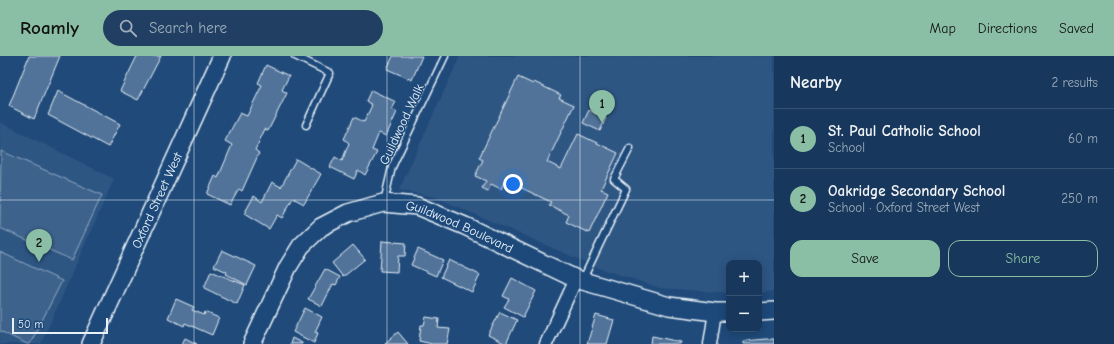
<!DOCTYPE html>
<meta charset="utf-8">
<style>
:root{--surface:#17385c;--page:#203f62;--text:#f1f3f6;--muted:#9eacbb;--line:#365272;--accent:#8abfa5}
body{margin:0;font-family:"Comic Neue",sans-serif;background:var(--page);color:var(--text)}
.controls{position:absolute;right:12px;bottom:12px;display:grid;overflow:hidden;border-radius:8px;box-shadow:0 2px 10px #0003}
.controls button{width:36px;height:36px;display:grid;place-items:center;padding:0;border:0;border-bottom:1px solid var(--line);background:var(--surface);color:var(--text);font:20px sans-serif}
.scale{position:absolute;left:12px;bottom:10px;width:96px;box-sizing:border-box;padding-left:4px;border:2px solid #e8f1f8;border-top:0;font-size:11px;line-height:14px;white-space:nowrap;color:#e8f1f8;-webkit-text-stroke:3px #1f4a7a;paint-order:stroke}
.you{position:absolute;left:513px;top:128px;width:14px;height:14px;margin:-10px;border:3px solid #fff;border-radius:50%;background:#1a73e8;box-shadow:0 0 0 6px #1a73e833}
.badge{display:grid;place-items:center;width:26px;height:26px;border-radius:50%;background:var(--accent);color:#111;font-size:13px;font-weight:700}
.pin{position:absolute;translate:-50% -33px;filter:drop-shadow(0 1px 2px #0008)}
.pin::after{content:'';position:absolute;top:21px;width:14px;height:12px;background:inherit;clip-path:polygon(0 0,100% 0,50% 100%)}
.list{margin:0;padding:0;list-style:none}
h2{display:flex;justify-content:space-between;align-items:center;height:52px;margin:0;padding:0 16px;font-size:17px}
h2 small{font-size:13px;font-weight:400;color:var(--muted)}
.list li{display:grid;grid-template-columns:26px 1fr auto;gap:12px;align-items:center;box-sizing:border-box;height:60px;padding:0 16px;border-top:1px solid var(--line)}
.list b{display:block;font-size:15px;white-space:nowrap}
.list p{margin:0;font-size:13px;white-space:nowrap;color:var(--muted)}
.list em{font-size:13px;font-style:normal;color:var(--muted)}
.actions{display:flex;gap:8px;padding:12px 16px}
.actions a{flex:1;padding:9px 0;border:1px solid var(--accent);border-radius:12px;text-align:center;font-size:14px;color:var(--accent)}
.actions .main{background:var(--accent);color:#111}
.icon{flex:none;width:22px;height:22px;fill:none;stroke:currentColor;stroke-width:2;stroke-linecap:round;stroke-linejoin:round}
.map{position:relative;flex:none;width:774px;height:288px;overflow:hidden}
header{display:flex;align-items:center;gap:24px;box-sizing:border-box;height:56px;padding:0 20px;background:var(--accent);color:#111}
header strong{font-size:19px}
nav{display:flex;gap:22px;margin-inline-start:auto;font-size:14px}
.search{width:280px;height:36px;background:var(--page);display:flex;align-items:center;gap:10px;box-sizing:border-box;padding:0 14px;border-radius:22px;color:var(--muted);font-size:15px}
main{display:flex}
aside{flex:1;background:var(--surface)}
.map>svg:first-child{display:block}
</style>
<header>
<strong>Roamly</strong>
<div class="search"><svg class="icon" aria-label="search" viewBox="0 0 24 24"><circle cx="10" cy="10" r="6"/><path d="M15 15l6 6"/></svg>Search here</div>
<nav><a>Map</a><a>Directions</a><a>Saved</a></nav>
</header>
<main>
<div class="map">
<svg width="774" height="288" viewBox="0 0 774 288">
<rect width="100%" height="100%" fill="#1f4a7a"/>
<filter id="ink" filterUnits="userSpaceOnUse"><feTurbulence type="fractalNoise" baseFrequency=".025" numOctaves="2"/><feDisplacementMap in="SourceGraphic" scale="8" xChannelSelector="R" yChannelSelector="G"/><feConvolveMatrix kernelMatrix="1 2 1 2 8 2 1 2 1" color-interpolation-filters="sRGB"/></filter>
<g filter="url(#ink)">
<path fill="#2e5683" d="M460,0H774V235L759,237V207H729V237L661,232L601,213L435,141L399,134Z
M0,66L114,123L41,288H0Z"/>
<path fill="#3c628c" stroke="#92aac2" d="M1,95L102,139L72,204L0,172Z
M0,196L62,225L30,288H27L0,275Z"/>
<path fill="#517399" stroke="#e8f1f8" d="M29,0H60L34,63L9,50Z
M137,0H161L138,44L120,35Z
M393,0H422L412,24L387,13Z
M266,9L289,20L282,34L287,37L268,75L265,73L255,94L259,97L242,135L239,133L230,149L207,138L215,120L218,122L232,89L225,85L240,57L247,60L262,29L258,27Z
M518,21L533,28L534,26L561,39L559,42L574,49L547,106L561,113L578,78L618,97L601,133L608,136L589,177L566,166L569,159L549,149L551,146L505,124L501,133L491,128L488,135L482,132L486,125L475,120L483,104L479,102Z
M371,34L396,46L392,53L397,56L386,80L379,77L372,94L377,96L365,119L358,114L354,123L330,111L335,101L342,105L349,87L344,83L354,61L364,66L372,49L366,45Z
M58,35L120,68L108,91L48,59Z
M589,54L606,62L600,75L583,67Z
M296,103L321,118L304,148L293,142L282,162L277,159L269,173L244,158L254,140L262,146L272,126L281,131Z
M382,185L406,187L405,200H398L397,216L380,215Z
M353,189L365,203L343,221L332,207Z
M418,193L443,204L436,220L411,209Z
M222,194L256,210L247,229L226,218L227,216L214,210Z
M449,204L480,219L472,236L441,221Z
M325,213L340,221L336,229L333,228L322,250L308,243Z
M211,215L245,229L237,248L204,232Z
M512,222L536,235L523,261L504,251L509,243L503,240Z
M176,243L194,251L192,254L204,259L205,256L219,262L212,279L185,267L184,270L168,262Z
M305,252L322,261L315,276L318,277L314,287L293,276Z
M500,256L517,264L506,288L488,279Z
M596,259L614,264L607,288H587Z
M426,261L439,263L438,272L450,273L447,288H432L419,285L421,269H424Z
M398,276L408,288H384Z
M652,280L681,286L680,288H651Z
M185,282L197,288H182Z
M292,282L302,287V288H290Z
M766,283H774V288H743V285Z"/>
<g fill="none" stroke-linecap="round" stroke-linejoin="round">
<g stroke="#e8f1f8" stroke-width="9">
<path id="lane" d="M295,0L330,17L306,69
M384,146L392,111L445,0
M583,223L626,133L614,123L630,92"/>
</g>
<g stroke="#e8f1f8" stroke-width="15">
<path id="street" d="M546,288L576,223
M710,288L715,256"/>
</g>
<g stroke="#e8f1f8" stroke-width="20">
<g id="secondary">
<path d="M759,256L774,255"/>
<path id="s1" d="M91,288L222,0"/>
<path id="s2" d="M252,288L288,211L301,190L321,171L348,157L383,147L417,150L465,170L576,223L669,250L715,256H729"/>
</g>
</g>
<use href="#lane" stroke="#1f4a7a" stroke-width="6"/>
<use href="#street" stroke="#1f4a7a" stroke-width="12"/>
<use href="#secondary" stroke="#1f4a7a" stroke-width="17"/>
</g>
</g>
<path fill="none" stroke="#e8f1f8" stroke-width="1" stroke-opacity="0.55" d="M194,0V288M387,0V288M580,0V288M0,144H774"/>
<g text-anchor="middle" stroke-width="3" stroke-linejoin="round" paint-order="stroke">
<g font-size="13" fill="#e8f1f8" stroke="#1f4a7a">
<text transform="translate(401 68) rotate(-65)" y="5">Guildwood Walk</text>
<text dy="5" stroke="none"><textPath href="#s1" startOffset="158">Oxford Street West</textPath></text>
<text dy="5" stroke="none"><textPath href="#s2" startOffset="285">Guildwood Boulevard</textPath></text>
</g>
</g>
</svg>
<div class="controls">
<button>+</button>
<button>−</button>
</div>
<div class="scale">50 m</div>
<div class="you"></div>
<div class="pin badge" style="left:602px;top:67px">1</div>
<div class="pin badge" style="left:39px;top:206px">2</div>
</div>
<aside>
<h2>Nearby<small>2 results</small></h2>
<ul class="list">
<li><span class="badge">1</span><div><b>St. Paul Catholic School</b><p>School</p></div><em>60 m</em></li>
<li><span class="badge">2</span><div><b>Oakridge Secondary School</b><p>School · Oxford Street West</p></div><em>250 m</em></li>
</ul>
<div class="actions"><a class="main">Save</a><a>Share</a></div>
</aside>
</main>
